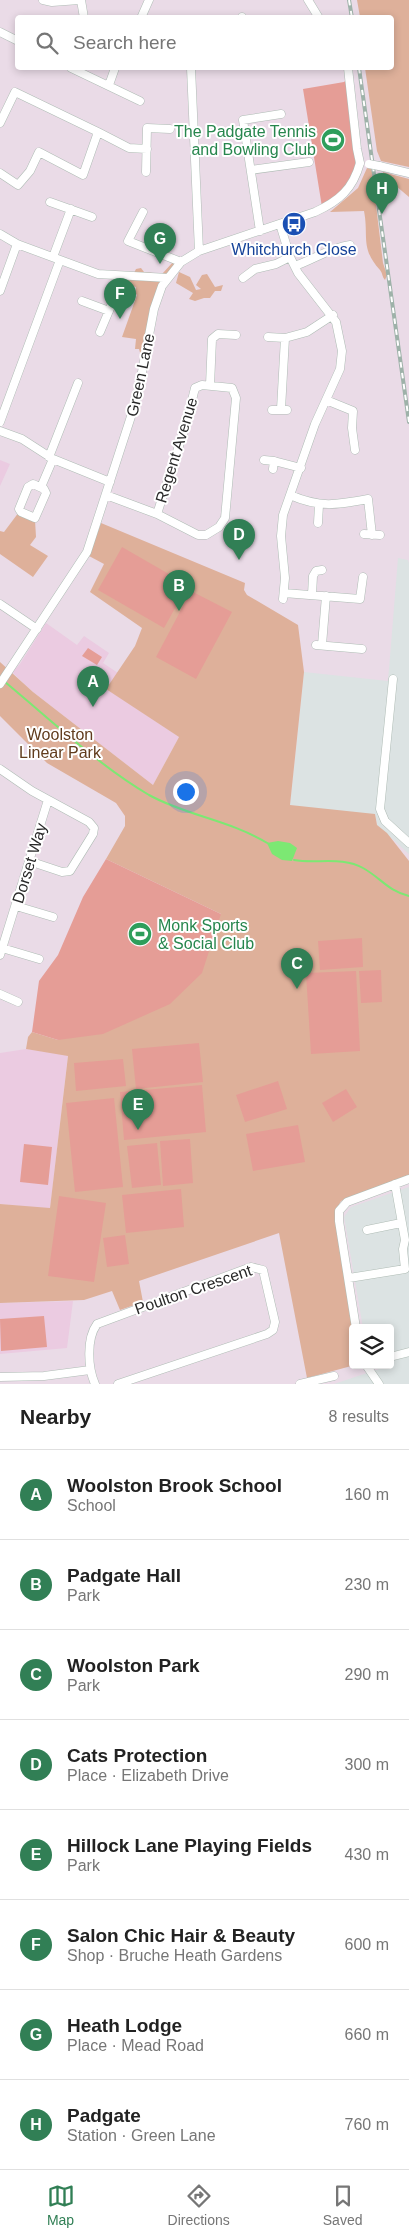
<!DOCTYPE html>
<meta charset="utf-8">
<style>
:root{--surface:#fff;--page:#f2f2f2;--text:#222;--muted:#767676;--line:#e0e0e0;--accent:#317f55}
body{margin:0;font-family:Arial,sans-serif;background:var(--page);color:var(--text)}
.controls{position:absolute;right:15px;bottom:15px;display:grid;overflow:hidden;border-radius:5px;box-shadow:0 2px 8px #0003}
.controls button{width:45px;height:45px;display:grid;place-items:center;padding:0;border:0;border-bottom:1px solid var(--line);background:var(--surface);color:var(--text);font:25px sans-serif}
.you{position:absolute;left:185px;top:791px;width:18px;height:18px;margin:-12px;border:4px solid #fff;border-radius:50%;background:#1a73e8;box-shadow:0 0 0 8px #1a73e833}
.badge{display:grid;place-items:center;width:32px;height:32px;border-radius:50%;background:var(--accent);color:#fff;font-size:16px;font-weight:700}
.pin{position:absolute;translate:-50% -41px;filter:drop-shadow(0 1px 2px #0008)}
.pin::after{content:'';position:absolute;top:26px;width:18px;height:15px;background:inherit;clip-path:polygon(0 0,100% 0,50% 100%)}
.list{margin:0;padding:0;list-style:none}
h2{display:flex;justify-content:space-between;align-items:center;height:65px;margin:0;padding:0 20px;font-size:21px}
h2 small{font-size:16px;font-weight:400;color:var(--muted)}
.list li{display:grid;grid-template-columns:32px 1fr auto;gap:15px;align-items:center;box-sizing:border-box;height:90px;padding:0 20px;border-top:1px solid var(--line)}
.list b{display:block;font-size:19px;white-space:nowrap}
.list p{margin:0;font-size:16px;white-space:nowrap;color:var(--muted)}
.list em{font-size:16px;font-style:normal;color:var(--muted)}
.icon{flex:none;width:28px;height:28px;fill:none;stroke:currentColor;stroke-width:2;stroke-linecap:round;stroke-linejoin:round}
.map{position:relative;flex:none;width:409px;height:1384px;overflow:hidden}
.search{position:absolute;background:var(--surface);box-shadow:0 2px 8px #0003;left:15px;right:15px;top:15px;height:55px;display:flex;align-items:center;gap:12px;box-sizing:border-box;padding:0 18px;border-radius:5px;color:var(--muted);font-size:19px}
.sheet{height:785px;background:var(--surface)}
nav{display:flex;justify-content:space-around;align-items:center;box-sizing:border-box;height:70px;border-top:1px solid var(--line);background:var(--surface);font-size:14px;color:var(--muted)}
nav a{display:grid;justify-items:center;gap:2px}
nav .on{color:var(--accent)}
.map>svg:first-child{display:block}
</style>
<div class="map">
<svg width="409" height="1384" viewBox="0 0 409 1384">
<rect width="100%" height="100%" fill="#eadbe7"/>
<path fill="#dce3e3" d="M398,558L408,560L409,563V854L377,825L376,819L290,805L304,672L388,681Z
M409,1187V1384H334L379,1369L377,1365H390V1328H363L344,1217L351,1207Z"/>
<path fill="#ebcbe1" d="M0,460L10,464L0,486Z
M46,623L77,645L84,636L109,653L103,663L118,673L107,689L179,737L153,785L33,692L12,672L20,664Z
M26,1049L68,1055L50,1209L0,1204V1053Z
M73,1301L67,1348L0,1354V1303Z"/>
<path fill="#deb09a" d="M357,0H409V167L381,161L377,151L365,68H392V18L360,17Z
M367,168L371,169L372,172L383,263L387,275L385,280C382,277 383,274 380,270C360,248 369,237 364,211L330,212L358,188Z
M383,172L409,179V197L396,186L385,190Z
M173,262L178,265L162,282L141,356L139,349H135L136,339L122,337L137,295L135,293L136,287L120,284L121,277L134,273L136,269L141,268L144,272L162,274Z
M179,272L190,277L196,290L201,289L196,285L202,275L207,274L215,287L223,285L221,291H215L210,298H204L195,301L189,299L193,293L176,283Z
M19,512L35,520L36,537L30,545L48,556L33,577L0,554V531L4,532Z
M101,523L245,583L244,590L247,595L298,625L304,672L290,805L375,814L377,825L387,833L409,861V1176L341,1201L335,1212L353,1333V1365H355L307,1378L279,1233L139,1281L143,1302L120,1310L112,1291L84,1300L0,1303V1204L50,1208L68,1056L26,1049L28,1037L32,1032L58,1040L221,914L106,859L125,826V816L116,803L47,763L0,716V662L33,692L153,785L179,737L106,689L135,646L142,628L90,592L104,564L89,556Z"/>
<path fill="#e59d96" d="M347,79L356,170L348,187L322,207L303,89L344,82Z
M122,547L188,585L164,628L98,590Z
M191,591L232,612L196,679L156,657Z
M88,648L102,657L97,665L82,656Z
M106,859L221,914L202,973L170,1004L103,1034L58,1040L32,1032L39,981L58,955L83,897Z
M362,938L363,967L320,970L318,941Z
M381,970L382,1002L361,1003L359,971Z
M356,971L360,1051L311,1054L306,973Z
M199,1043L203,1082L136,1089L132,1049Z
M123,1059L126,1086L76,1091L74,1063Z
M278,1081L287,1109L245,1122L236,1095Z
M202,1085L206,1132L124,1140L120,1092Z
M346,1089L357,1107L333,1122L322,1103Z
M114,1098L123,1187L75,1192L66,1103Z
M298,1125L305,1162L253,1171L246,1134Z
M190,1139L193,1183L163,1186L160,1141Z
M157,1143L161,1185L132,1188L127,1146Z
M24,1144L52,1147L48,1185L20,1182Z
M181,1189L184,1227L126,1233L122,1195Z
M59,1196L106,1203L94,1282L48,1276Z
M125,1235L129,1264L107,1267L103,1238Z
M44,1316L47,1347L1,1351L0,1319Z"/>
<path fill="#7ce873" d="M278,841L290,843L297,848L292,861L282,860L272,854L267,843Z"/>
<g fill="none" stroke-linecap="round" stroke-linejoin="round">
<path stroke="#7ce873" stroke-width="2" d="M5,682C51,720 98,765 149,795C187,816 230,820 269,844
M294,860C316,864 343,856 363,868C381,878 388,891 409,896"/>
<g stroke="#afbcb5" stroke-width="9">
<path id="minor" d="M43,0L52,2L79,0
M81,0L84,18
M308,0L319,18
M242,17V18
M141,18L149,0
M0,32L18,41
M71,68L140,101
M191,68L199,251
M348,68L357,149L360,163
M109,85L115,68
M0,123L15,92L98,132L83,175L39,152L30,171L18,185L0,173
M98,132L129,148L147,149
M379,166L409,173
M251,170L309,162
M146,172L147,128L170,129
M50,202L92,217
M143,212L128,241L181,262
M280,224L290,257L298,273L336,322L342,351L340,369L315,424L283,515L281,536L285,578L283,599
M260,231L243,120L281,114
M0,234L17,244L98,274L168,278
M53,257L71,209
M295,266C314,259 330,248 350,245
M243,278L255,269L276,264L290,257
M0,291L17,244
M82,301L109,311
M100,332L114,299L120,276
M268,337L285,338
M210,385L212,339L218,334L236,335
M326,400L353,411L352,428L355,450
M281,409L285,338L307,332L333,315
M272,410H287
M0,422L60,260
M0,431L22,439L53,459L110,482
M49,457L78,383
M264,460L274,461L273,469
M274,461L301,468
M33,484L44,489L46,493L35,518L21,512L19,509L28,487Z
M41,487L53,459
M106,495L157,514L198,535H206L219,527L225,518L236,398L232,388L202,385L195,388L186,424L157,514
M290,495C320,508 336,505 368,499L372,535
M318,523L319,505
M364,534L380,535
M284,593L360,599L363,577
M312,595L313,576L316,571L322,570
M0,604L37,629
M316,645L362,649
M322,645L326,596
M393,679L380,809L385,821L409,843
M0,684L87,552L137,398L154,309L162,286L181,262L199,251L315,212C339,201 353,189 360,163
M0,769L32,791L89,822L94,828L93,834L70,871L62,872L29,861
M16,906L53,917
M2,948L39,959
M0,955L48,800
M0,994L18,1002
M367,1230L401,1223
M349,1278L405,1269L403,1249L405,1240L395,1184
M356,1328L339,1221V1211L347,1202L409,1179
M390,1357L409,1352
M366,1365L379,1384
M0,1377L44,1376L90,1370
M95,1384C88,1368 86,1339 97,1324L251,1267L263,1270L275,1322L273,1330L267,1334L118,1384
M300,1384L334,1376"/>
</g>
<use href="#minor" stroke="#fff" stroke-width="8"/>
<g stroke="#9eb2a9" stroke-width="4">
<path id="rail" d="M349,0L352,18
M359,68L409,422"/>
</g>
<use href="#rail" stroke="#fff" stroke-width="2" stroke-dasharray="5.5" stroke-linecap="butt"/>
<g stroke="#afbcb5" stroke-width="9" stroke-linecap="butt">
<path id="minor-bridge" d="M369,164L379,166"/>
</g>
<use href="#minor-bridge" stroke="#fff" stroke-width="8"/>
</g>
<defs>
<g id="stadium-disc" transform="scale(1.25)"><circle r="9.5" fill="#2e9e5b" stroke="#fff"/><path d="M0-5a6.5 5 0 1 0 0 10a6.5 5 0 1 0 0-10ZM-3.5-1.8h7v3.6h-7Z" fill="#fff"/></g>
<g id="bus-disc" transform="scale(1.25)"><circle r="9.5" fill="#1a4fb4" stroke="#fff"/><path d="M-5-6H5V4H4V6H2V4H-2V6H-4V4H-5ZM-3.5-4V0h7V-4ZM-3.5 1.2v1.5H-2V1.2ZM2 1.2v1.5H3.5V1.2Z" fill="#fff"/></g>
</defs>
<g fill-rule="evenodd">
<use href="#stadium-disc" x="333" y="140"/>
<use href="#bus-disc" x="294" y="224"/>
<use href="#stadium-disc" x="140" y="934"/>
</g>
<g text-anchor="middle" stroke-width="4" stroke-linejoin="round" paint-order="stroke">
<g font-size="16" fill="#27864d" stroke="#fff" text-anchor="end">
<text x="316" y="137">The Padgate Tennis<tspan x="316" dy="18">and Bowling Club</tspan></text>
<text x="158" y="931" text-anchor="start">Monk Sports<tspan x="158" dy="18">&amp; Social Club</tspan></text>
</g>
<g font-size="16" fill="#164399" stroke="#fff">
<text x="294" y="255">Whitchurch Close</text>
</g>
<g font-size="16" fill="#292929" stroke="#fff">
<text transform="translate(140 375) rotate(-78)" y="6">Green Lane</text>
<text transform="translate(176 450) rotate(-73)" y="6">Regent Avenue</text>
<text transform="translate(29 863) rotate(-73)" y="6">Dorset Way</text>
<text transform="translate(193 1289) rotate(-19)" y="6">Poulton Crescent</text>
</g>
<g font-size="16" fill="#613c1d" stroke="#fff">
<text x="60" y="740">Woolston<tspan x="60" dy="18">Linear Park</tspan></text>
</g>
</g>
</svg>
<div class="controls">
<button><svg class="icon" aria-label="layers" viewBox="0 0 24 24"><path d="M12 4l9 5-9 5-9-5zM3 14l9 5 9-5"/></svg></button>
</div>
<div class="you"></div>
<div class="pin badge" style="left:93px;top:707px">A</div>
<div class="pin badge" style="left:179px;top:611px">B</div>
<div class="pin badge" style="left:297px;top:989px">C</div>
<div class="pin badge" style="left:239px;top:560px">D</div>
<div class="pin badge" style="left:138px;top:1130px">E</div>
<div class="pin badge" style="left:120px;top:319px">F</div>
<div class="pin badge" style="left:160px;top:264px">G</div>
<div class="pin badge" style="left:382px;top:214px">H</div>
<div class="search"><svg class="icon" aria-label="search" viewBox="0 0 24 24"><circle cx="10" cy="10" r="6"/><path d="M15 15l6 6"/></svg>Search here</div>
</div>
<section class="sheet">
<h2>Nearby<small>8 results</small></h2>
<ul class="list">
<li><span class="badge">A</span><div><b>Woolston Brook School</b><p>School</p></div><em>160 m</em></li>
<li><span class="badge">B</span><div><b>Padgate Hall</b><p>Park</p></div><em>230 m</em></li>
<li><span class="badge">C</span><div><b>Woolston Park</b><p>Park</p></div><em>290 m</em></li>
<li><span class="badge">D</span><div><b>Cats Protection</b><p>Place · Elizabeth Drive</p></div><em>300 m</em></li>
<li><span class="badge">E</span><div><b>Hillock Lane Playing Fields</b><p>Park</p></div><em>430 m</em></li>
<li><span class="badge">F</span><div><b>Salon Chic Hair &amp; Beauty</b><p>Shop · Bruche Heath Gardens</p></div><em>600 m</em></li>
<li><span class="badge">G</span><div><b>Heath Lodge</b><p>Place · Mead Road</p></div><em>660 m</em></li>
<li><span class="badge">H</span><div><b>Padgate</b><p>Station · Green Lane</p></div><em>760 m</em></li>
</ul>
</section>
<nav>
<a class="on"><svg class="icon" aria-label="map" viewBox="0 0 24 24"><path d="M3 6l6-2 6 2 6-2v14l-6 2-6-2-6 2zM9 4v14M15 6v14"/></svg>Map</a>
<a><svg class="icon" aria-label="directions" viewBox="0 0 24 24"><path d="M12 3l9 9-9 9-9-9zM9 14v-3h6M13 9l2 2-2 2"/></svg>Directions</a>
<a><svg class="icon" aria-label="saved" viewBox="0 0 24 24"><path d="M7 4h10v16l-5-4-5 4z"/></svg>Saved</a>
</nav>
